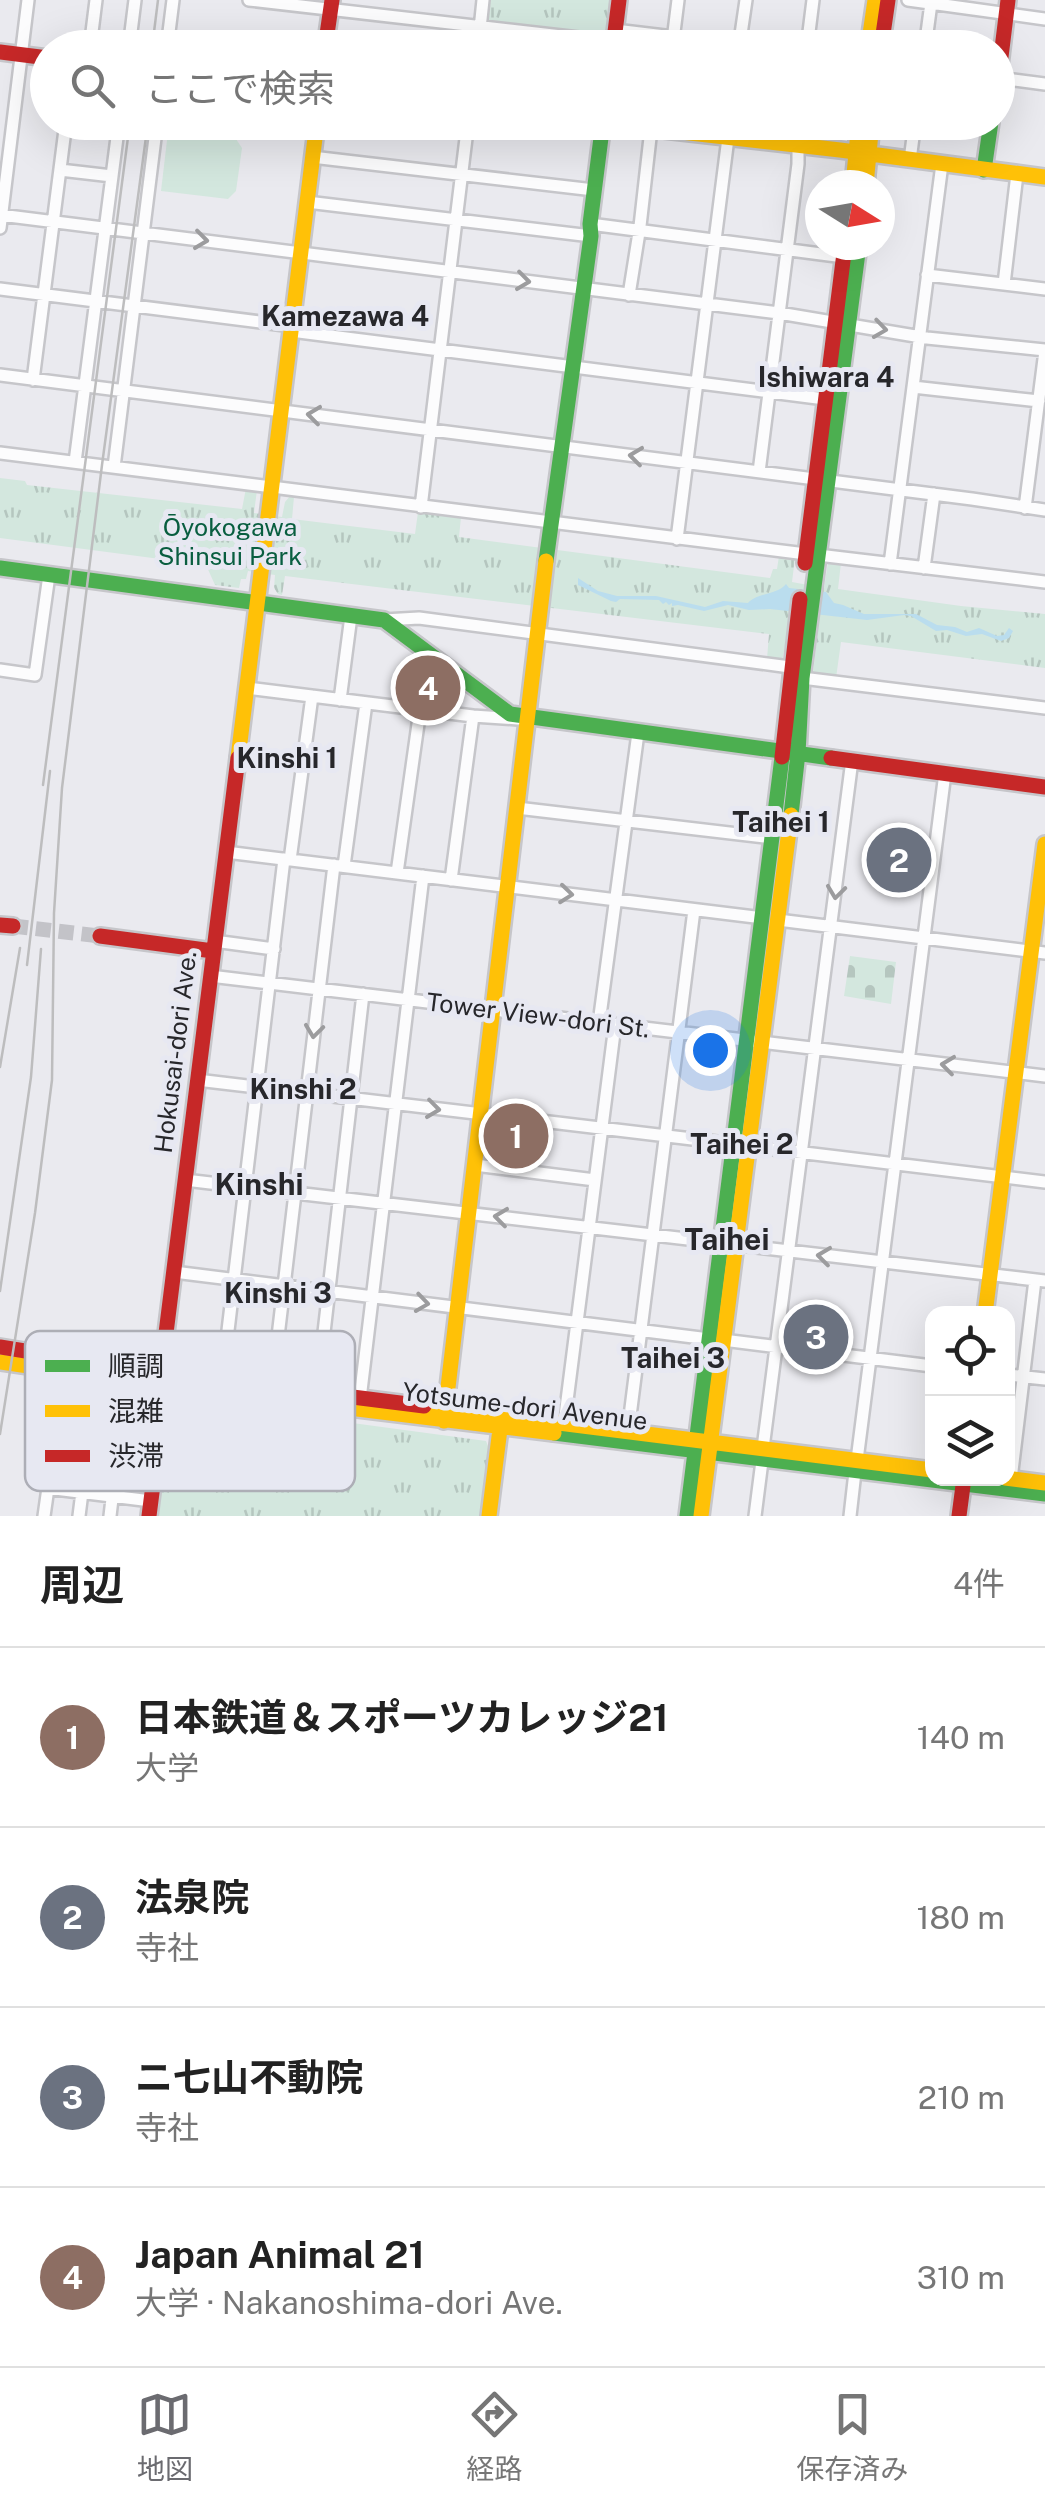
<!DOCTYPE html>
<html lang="ja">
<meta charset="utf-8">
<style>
:root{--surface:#fff;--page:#f2f2f2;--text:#222;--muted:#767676;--line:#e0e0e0;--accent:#6b6b70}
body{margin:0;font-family:"Public Sans","Noto Sans JP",sans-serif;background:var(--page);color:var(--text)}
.controls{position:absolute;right:30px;bottom:30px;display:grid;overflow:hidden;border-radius:20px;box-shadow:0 10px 40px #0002}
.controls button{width:90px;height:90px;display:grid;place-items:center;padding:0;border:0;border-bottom:2px solid var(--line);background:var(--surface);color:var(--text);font:50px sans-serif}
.compass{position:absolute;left:805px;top:170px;width:90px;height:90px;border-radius:50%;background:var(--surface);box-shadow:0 10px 40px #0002;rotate:101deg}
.you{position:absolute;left:710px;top:1050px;width:35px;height:35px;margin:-25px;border:8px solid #fff;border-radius:50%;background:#1a73e8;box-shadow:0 0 0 15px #1a73e833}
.badge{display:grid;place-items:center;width:65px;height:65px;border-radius:50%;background:var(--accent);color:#fff;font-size:32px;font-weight:700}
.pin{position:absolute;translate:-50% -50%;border:5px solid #fff;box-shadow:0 2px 10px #0006}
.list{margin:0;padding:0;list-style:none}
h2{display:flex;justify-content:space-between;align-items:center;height:130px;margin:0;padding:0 40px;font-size:42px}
h2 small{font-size:32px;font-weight:400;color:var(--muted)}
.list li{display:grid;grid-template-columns:65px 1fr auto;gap:30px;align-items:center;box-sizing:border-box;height:180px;padding:0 40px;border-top:2px solid var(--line)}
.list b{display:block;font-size:38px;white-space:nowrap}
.list p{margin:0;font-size:32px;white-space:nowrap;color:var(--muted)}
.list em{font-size:32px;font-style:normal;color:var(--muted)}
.icon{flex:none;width:55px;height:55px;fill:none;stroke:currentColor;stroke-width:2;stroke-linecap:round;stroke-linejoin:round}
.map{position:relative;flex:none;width:1045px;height:1516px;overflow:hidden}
.search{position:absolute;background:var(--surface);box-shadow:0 10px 40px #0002;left:30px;right:30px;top:30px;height:110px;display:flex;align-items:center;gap:25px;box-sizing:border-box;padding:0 35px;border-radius:55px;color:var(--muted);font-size:38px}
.sheet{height:850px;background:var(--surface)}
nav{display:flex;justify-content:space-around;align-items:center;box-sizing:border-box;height:140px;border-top:2px solid var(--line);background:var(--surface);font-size:28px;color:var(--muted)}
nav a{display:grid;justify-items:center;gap:5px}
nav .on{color:var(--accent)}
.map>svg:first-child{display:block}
</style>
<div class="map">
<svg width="1045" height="1516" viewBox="0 0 1045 1516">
<defs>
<pattern id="cemetery-stones" width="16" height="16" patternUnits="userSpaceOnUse" patternTransform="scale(2.5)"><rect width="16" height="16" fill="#d3e7de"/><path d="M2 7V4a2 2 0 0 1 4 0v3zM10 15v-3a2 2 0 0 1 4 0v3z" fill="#b5c6bf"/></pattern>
<pattern id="park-tufts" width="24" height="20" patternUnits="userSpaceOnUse" patternTransform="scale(2.5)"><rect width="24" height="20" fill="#d3e7de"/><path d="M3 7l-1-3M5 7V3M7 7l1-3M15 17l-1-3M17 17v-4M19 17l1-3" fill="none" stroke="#b5c6bf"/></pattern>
</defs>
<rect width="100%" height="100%" fill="#eaeaef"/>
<path fill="#d3e7de" d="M168,132L236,139L242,148L236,191L228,199L161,191Z"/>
<path fill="url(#cemetery-stones)" d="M850,956L896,962L891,1004L844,996Z"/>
<path fill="url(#park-tufts)" d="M490,0H612L608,37L487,22Z
M0,478L25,481L27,485L242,509L246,488L257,490L254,513L282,517L285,502L290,496L294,497L292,519L415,534L418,512L461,517L459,537L770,578L773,569H777L779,556L795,558L792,582L824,588L828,562L841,563L838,589L961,606L1045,614V668L841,642L836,678L813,673L817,639L787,636L782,661L767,659L769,634L285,576L282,595L278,594L274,588L275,575L248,571L246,579H241L239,588L215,585L206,565L0,538Z
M204,1403L486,1441L489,1449L480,1516H158L171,1419L177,1413Z"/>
<path fill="#baddee" d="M578,578L598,591L617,596H656L705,607L723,601L748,603C758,592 778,595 786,584L789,588L826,592L834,603L843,605L864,614H916L937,625L955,627L967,632L979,628L997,636L1004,635L1009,628L1013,631L1009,638L1001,641L982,634L966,636L947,630L936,631L911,616L904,615L867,620L770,609L749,610L728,605L704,611L678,605L672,606V603L669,605L666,602L663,604L659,600L620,599L616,602L611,601L578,585Z"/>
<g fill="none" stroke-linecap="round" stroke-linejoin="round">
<path stroke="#c3c3c8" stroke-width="15" stroke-dasharray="15 8" stroke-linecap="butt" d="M13,926L100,936"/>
<g stroke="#c6c6ca" stroke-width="16">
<path id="street" d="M249,0L614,42
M908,0L1045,19
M615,30L765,48
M90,48L96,0
M129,48L135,0
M167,48L173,0
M478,48L483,0
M672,48L678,0
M739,48L746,0
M807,48L813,0
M925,48L931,3
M998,78L1045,84
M69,122L118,128
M795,145L798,122
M312,157L594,190
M910,160L915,122
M60,170L112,176
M307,202L591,236
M0,215L779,313L927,338L1045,350
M590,224L844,257
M0,228L28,0
M927,275L1045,289
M1004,284L1017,174
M0,289L292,326
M629,295L640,226L651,129
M291,331L825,399
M0,375L972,499L1045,510
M33,380L66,122
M913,387L1039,401
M0,453L806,554
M75,462L119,122
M114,467L157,122
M759,472L798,164V145
M421,507L468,122
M1025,508L1045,351
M677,539L728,138
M818,555L1045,582
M890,564L942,164
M924,568L934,494
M384,620L419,618L790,667
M0,670L35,675L49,575
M802,678L1045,708
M247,688L473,716L518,719
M340,700L351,616
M517,808L773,838
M226,852L763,918
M290,860L312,696
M344,866L366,703
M397,873L420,710
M451,880L473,716
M778,920L1045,953
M214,941L274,949
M210,976L1045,1076
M599,1023L638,733
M197,1080L734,1144
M747,1146L1045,1182
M475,1165L595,1180
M185,1180L1045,1281
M174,1272L709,1339
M723,1340L932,1366
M1008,1375L1045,1379
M222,1381L284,859
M272,1387L334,865
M317,1393L363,994
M360,1399L423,876
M564,1424L615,1025
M628,1432L694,910
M763,1448L852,760
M857,1460L945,773
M1011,1479L1035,1280
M47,1488L151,1501
M44,1516L65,1368
M79,1516L82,1492
M110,1516L126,1380
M755,1516L762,1461
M850,1516L855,1472"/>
</g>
<g stroke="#c6c6ca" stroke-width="20">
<path id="fast" d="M984,170L991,122
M546,561L591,236L590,224L603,122
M0,568L384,620L510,714L831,758
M791,815L798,753L802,678L859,245
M554,1433L1045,1494
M687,1516L782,757"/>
</g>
<g stroke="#c6c6ca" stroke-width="20">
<path id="slow" d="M868,48L875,0
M593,122L840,150L1045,177
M853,185L859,122
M866,185L872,122
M238,758L317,122
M985,1314L1045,844
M0,1362L145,1383L554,1433
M424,1406L932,1470
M444,1421L546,561
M1005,1478L1045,1483
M489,1516L501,1421
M701,1516L791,815"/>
</g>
<g stroke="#c6c6ca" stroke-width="20">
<path id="jam" d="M325,48L332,0
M613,48L619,0
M881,48L888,0
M0,52L48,58
M998,81L1008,0
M805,563L845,245
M782,757L800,599
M831,758L1045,787
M0,925L13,926
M100,936L213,951
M0,1347L161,1373L424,1406
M149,1516L164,1399L161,1373L238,758
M959,1516L964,1478"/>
</g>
<use href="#street" stroke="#fcfcfd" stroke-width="11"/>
<use href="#fast" stroke="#4caf50" stroke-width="15"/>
<use href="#slow" stroke="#ffc107" stroke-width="15"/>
<use href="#jam" stroke="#c62828" stroke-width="15"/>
<path stroke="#bdbdbe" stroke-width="2.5" d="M152,48L158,0
M43,785L130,122
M27,965L50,771
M0,1067L20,948
M0,1291L31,1077L41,949
M0,1434L35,1213L52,1080L54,913L62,788L102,465L148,122"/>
</g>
<defs><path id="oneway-chevron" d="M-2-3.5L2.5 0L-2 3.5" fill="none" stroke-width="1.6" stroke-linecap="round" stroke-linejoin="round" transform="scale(2.5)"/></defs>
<g stroke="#9c9c9e">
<use href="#oneway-chevron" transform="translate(201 240) rotate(7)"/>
<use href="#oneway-chevron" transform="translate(523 281) rotate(7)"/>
<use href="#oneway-chevron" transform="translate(880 329) rotate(8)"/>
<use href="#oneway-chevron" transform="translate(314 415) rotate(-173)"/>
<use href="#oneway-chevron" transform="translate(636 456) rotate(-173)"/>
<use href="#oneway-chevron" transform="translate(836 892) rotate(97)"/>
<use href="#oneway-chevron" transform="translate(566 894) rotate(6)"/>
<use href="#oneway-chevron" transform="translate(314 1031) rotate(97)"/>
<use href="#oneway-chevron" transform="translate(948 1065) rotate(-173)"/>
<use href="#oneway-chevron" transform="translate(433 1109) rotate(7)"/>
<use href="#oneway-chevron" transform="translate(501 1217) rotate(-173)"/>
<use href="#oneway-chevron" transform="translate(824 1256) rotate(-173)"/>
<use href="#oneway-chevron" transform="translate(422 1303) rotate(8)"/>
</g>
<g text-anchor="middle" stroke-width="10" stroke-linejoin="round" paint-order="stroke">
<g font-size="25" fill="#095e40" stroke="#e7e8f2">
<text x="230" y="536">Ōyokogawa<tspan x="230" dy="29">Shinsui Park</tspan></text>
</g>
<g font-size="25" fill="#27272b" stroke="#e7e8f2">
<text transform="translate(538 1015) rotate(7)" y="9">Tower View-dori St.</text>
<text transform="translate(175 1052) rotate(-83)" y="9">Hokusai-dori Ave.</text>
<text transform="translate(525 1406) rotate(7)" y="9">Yotsume-dori Avenue</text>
</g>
<g font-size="28" font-weight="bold" fill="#27272b" stroke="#e7e8f2">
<text x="345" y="326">Kamezawa 4</text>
<text x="826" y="387">Ishiwara 4</text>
<text x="287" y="768">Kinshi 1</text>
<text x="781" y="832">Taihei 1</text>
<text x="303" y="1099">Kinshi 2</text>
<text x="742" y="1154">Taihei 2</text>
<text x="278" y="1303">Kinshi 3</text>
<text x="673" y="1368">Taihei 3</text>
</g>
<g font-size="30" font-weight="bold" fill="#27272b" stroke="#e7e8f2">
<text x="259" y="1195">Kinshi</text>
<text x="727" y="1250">Taihei</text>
</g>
</g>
<rect x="25" y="1331" width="330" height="160" rx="15" fill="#e7e8f2" stroke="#adaeb6" stroke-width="2.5"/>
<rect x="45" y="1360" width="45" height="12" fill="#4caf50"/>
<rect x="45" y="1405" width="45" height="12" fill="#ffc107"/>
<rect x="45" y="1450" width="45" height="12" fill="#c62828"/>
<g font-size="28" fill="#27272b">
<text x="108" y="1376">順調</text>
<text x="108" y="1421">混雑</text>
<text x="108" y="1466">渋滞</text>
</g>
</svg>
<div class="controls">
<button><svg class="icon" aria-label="locate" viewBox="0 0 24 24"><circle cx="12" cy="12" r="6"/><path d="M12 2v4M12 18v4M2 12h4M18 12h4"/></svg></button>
<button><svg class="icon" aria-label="layers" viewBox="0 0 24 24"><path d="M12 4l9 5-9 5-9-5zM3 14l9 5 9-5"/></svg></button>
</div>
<svg class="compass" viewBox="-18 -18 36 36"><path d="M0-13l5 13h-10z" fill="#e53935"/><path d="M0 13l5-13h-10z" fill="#767676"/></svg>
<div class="you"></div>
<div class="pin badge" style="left:516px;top:1136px;background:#8d6e63">1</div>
<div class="pin badge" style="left:899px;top:860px;background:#6b7280">2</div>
<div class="pin badge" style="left:816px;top:1337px;background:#6b7280">3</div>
<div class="pin badge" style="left:428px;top:688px;background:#8d6e63">4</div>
<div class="search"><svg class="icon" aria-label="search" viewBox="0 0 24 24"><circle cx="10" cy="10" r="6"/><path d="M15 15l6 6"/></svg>ここで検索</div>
</div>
<section class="sheet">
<h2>周辺<small>4件</small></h2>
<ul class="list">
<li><span class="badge" style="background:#8d6e63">1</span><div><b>日本鉄道＆スポーツカレッジ21</b><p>大学</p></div><em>140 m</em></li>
<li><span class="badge" style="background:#6b7280">2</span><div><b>法泉院</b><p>寺社</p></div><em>180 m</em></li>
<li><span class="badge" style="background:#6b7280">3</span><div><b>ニ七山不動院</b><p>寺社</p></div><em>210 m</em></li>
<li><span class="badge" style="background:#8d6e63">4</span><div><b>Japan Animal 21</b><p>大学 · Nakanoshima-dori Ave.</p></div><em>310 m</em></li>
</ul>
</section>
<nav>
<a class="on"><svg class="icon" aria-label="map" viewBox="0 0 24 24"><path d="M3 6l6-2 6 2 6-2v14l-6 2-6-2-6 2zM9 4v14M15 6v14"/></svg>地図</a>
<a><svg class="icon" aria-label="directions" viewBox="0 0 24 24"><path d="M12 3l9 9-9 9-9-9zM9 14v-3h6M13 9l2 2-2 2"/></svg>経路</a>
<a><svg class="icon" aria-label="saved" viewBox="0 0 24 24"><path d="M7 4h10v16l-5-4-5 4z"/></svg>保存済み</a>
</nav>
